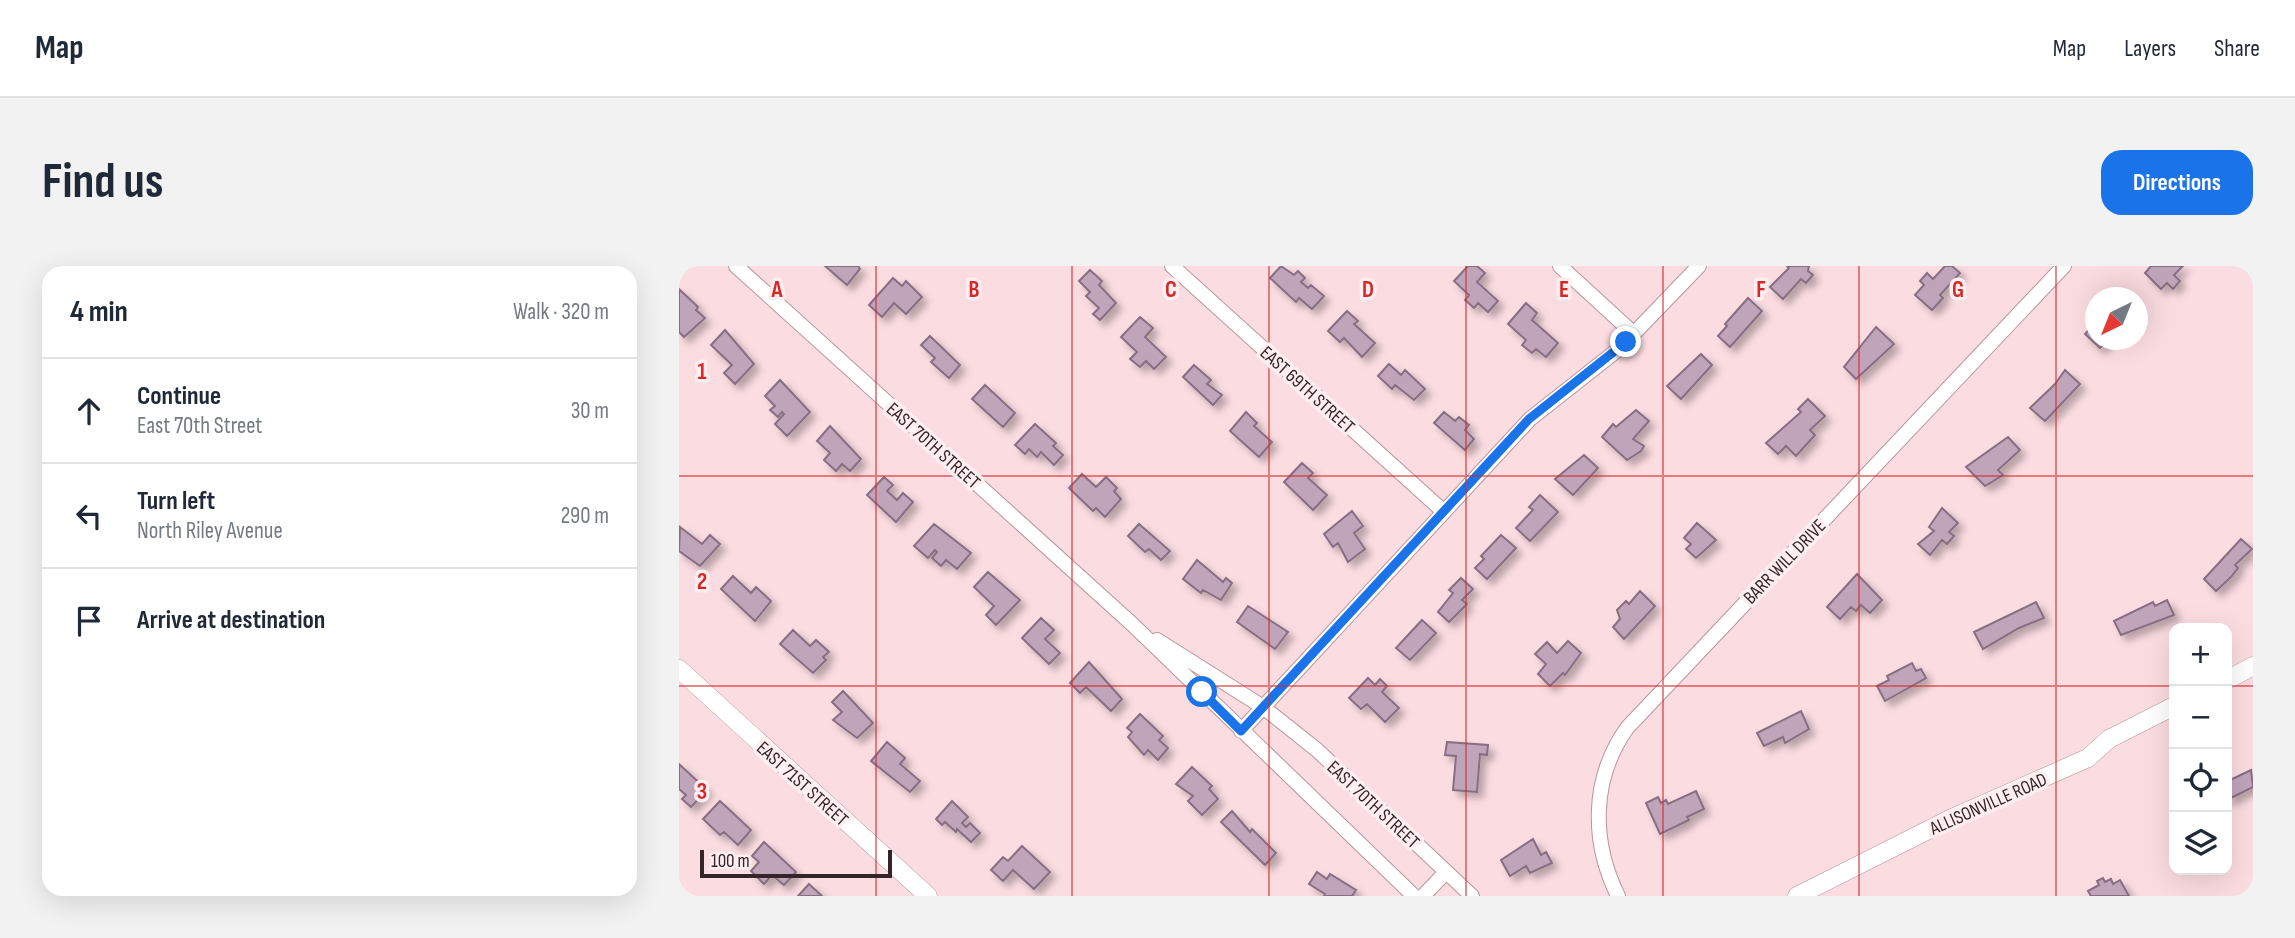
<!DOCTYPE html>
<meta charset="utf-8">
<style>
:root{--surface:#fff;--page:#f2f2f3;--text:#1f2937;--muted:#747a83;--line:#e0e1e3;--accent:#1a73e8}
body{margin:0;font-family:"Sofia Sans Condensed",sans-serif;background:var(--page);color:var(--text)}
.controls{position:absolute;right:21px;bottom:21px;display:grid;overflow:hidden;border-radius:14px;box-shadow:0 7px 28px #0002}
.controls button{width:63px;height:63px;display:grid;place-items:center;padding:0;border:0;border-bottom:2px solid var(--line);background:var(--surface);color:var(--text);font:35px sans-serif}
.compass{position:absolute;left:1406px;top:21px;width:63px;height:63px;border-radius:50%;background:var(--surface);box-shadow:0 7px 28px #0002;rotate:223deg}
.scale{position:absolute;left:21px;bottom:18px;width:192px;box-sizing:border-box;padding-left:7px;border:4px solid #342628;border-top:0;font-size:19px;line-height:24px;white-space:nowrap;color:#342628;-webkit-text-stroke:5px #feeef0;paint-order:stroke}
.stop{position:absolute;width:21px;height:21px;margin:-16px;border:5px solid #1a73e8;border-radius:50%;background:#fff}
.stop.end{background:#1a73e8;border-color:#fff;box-shadow:0 2px 7px #0008}
.list{margin:0;padding:0;list-style:none}
h2{display:flex;justify-content:space-between;align-items:center;height:91px;margin:0;padding:0 28px;font-size:30px}
h2 small{font-size:23px;font-weight:400;color:var(--muted)}
.list li{display:grid;grid-template-columns:46px 1fr auto;gap:21px;align-items:center;box-sizing:border-box;height:105px;padding:0 28px;border-top:2px solid var(--line)}
.list b{display:block;font-size:26px;white-space:nowrap}
.list p{margin:0;font-size:23px;white-space:nowrap;color:var(--muted)}
.list em{font-size:23px;font-style:normal;color:var(--muted)}
.icon{flex:none;width:38px;height:38px;fill:none;stroke:currentColor;stroke-width:2;stroke-linecap:round;stroke-linejoin:round}
.map{position:relative;flex:none;width:1574px;height:630px;overflow:hidden;border-radius:21px}
header{display:flex;align-items:center;gap:42px;box-sizing:border-box;height:98px;padding:0 35px;background:var(--surface);border-bottom:2px solid var(--line)}
header strong{font-size:33px}
nav{display:flex;gap:38px;margin-inline-start:auto;font-size:24px}
.intro{display:flex;align-items:center;justify-content:space-between;box-sizing:border-box;height:168px;padding:0 42px}
h1{margin:0;font-size:49px}
.button{padding:18px 32px;border-radius:21px;background:var(--accent);color:#fff;font-size:24px;font-weight:700}
main{display:flex;gap:42px;padding:0 42px}
aside{flex:1;background:var(--surface);border-radius:21px;box-shadow:0 7px 28px #0002}
.map>svg:first-child{display:block}
</style>
<header>
<strong>Map</strong>
<nav><a>Map</a><a>Layers</a><a>Share</a></nav>
</header>
<div class="intro"><h1>Find us</h1><a class="button">Directions</a></div>
<main>
<aside>
<h2>4 min<small>Walk · 320 m</small></h2>
<ul class="list">
<li><svg class="icon" aria-label="ahead" viewBox="0 0 24 24"><path d="M12 20V5M6 11l6-6 6 6"/></svg><div><b>Continue</b><p>East 70th Street</p></div><em>30 m</em></li>
<li><svg class="icon" aria-label="left" viewBox="0 0 24 24"><path d="M17 20v-9H6M10 6l-5 5 5 5"/></svg><div><b>Turn left</b><p>North Riley Avenue</p></div><em>290 m</em></li>
<li><svg class="icon" aria-label="arrive" viewBox="0 0 24 24"><path d="M6 21V4h12l-3 4 3 4H6"/></svg><div><b>Arrive at destination</b></div></li>
</ul>
</aside>
<div class="map">
<svg width="1574" height="630" viewBox="0 0 1574 630">
<defs>
<filter id="shadow"><feDropShadow dx="5.5" dy="5.5" stdDeviation="3.5" flood-color="#0004"/></filter>
</defs>
<rect width="100%" height="100%" fill="#fbdce1"/>
<path fill="#c0a5ba" stroke="#886e83" stroke-width="2" filter="url(#shadow)" d="M146,0H179L181,3L168,19Z
M602,0L615,9L619,5L626,12L622,16L629,22L632,19L645,30L633,43L620,32L617,36L591,12Z
M789,0H798L806,7L798,16L819,35L809,46L799,37L795,42L786,34L790,29L775,15Z
M1108,0H1130L1129,5L1134,9L1127,17L1122,13L1104,33L1091,21L1110,2Z
M1266,0H1273L1281,7L1261,29L1264,32L1253,44L1236,29L1245,19L1241,15L1248,7L1254,13Z
M1472,0H1504L1495,9L1501,15L1494,23L1488,17L1482,23L1466,7Z
M411,4L423,15L420,19L437,37L421,54L414,48L420,42L407,30L411,26L400,15Z
M214,12L223,20L227,15L243,31L227,48L215,37L203,51L190,39Z
M0,23L19,41L17,44L26,52L5,71L0,66Z
M1069,32L1083,45L1051,81L1039,70L1048,60L1046,58Z
M847,37L858,47L853,54L879,77L867,91L857,83L853,87L843,79L847,74L829,58Z
M668,45L679,55L675,58L696,77L683,91L665,72L661,76L649,65Z
M461,51L474,62L466,71L487,91L475,103L467,95L461,101L451,93L458,86L442,71Z
M1416,57V74H1429L1421,82L1406,68Z
M1197,61L1215,78L1177,113L1165,101Z
M46,64L75,98L56,118L45,107L53,99L32,79Z
M251,70L281,99L270,112L252,96L256,92L242,79Z
M1022,88L1033,99L1002,133L988,120Z
M710,98L722,109L726,104L746,123L735,134L716,119L713,123L699,110Z
M515,99L532,114L528,118L543,129L534,139L504,111Z
M1386,104L1401,118L1366,155L1351,142L1376,118Z
M101,114L131,146L108,170L96,158L105,148L103,146L99,151L91,144L96,140L86,130Z
M306,119L336,147L324,161L293,133Z
M1129,133L1146,150L1131,164L1136,169L1117,190L1107,180L1099,188L1087,177L1122,146L1119,143Z
M957,144L970,155L954,173L965,180L962,185L948,194L923,171L934,158L937,161Z
M567,146L578,157L575,160L593,176L580,191L551,165Z
M765,146L776,155L780,151L790,159L786,164L795,173L786,184L755,157Z
M356,158L377,177L374,180L384,189L375,199L362,186L358,191L350,183L346,188L336,179Z
M151,160L182,193L171,205L163,198L157,205L145,194L151,187L138,175Z
M1329,171L1341,184L1319,204L1324,209L1306,220L1287,201Z
M905,189L919,202L894,229L876,213Z
M623,197L634,207L629,212L648,229L634,244L605,216Z
M403,208L417,221L427,211L438,222L435,225L442,233L426,251L417,242L414,245L390,222Z
M205,211L214,219L208,225L218,234L224,227L234,236L217,256L188,229Z
M861,229L879,246L851,275L837,262L854,244L850,241Z
M1263,242L1279,257L1270,266L1275,270L1268,278L1263,274L1251,289L1239,278L1255,265L1250,261Z
M673,245L684,260L675,267L686,283L669,296L659,277L654,281L645,268Z
M1018,257L1037,274L1017,292L1007,283L1012,278L1005,272Z
M255,258L292,287L278,303L267,294L262,300L253,292L258,286L256,284L249,292L235,280Z
M460,258L491,285L482,294L470,283L466,286L449,270Z
M1,261L23,278L31,269L41,278L21,300L0,285Z
M822,269L837,282L808,313L796,302L805,293L802,290Z
M1562,273L1573,283L1556,299L1559,302L1552,311L1537,325L1525,313Z
M518,294L544,316L547,312L553,317L542,334L524,324L522,327L504,313Z
M309,306L341,334L317,359L307,349L315,340L295,321Z
M1178,308L1203,334L1191,347L1182,339L1177,345L1172,341L1161,353L1148,341Z
M54,310L72,327L77,321L92,335L76,355L42,323Z
M782,312L794,323L783,334L788,338L770,356L759,346L774,327L770,324Z
M961,325L976,340L945,373L934,361L941,353L938,344L947,335L950,338Z
M1488,334L1495,349L1442,369L1435,355L1474,336L1476,340Z
M1357,336L1365,352L1340,362L1304,383L1295,366Z
M569,340L609,366L596,383L558,356Z
M362,352L375,364L366,373L381,387L370,398L343,372Z
M743,354L757,367L731,394L717,382Z
M114,364L131,380L137,374L150,386L144,391L147,394L134,407L101,378Z
M889,375L902,387L886,409L884,407L871,420L859,408L867,398L856,388L868,376L878,387Z
M410,396L443,433L432,445L407,421L401,427L391,417Z
M1233,397L1237,405L1242,403L1247,412L1206,435L1198,420L1210,414L1208,410Z
M689,412L696,419L701,413L708,420L703,426L720,442L706,456L688,438L682,443L670,432Z
M164,425L194,457L178,472L154,454L163,446L153,436Z
M1122,445L1130,463L1106,477L1104,471L1085,480L1078,467Z
M461,448L484,470L480,474L489,482L479,494L469,484L465,489L449,471L453,466L448,462Z
M208,476L226,492L221,498L241,515L231,526L192,495Z
M768,476L809,479L808,489L801,488L798,526L774,524L777,490L766,489Z
M0,498L28,524L12,541L3,533L7,529L0,523Z
M513,501L533,520L530,523L539,533L523,549L509,535L514,530L497,518Z
M1572,504L1574,521L1548,534L1549,515Z
M1017,525L1025,543L1008,551L1010,554L981,568L967,537L979,531L982,537L987,534L989,538Z
M41,535L72,564L59,579L45,566L41,569L24,553Z
M273,535L289,551L283,557L287,561L291,557L301,567L292,576L278,563L277,566L266,556L263,559L257,553Z
M553,545L571,566L573,563L597,587L586,599L542,556Z
M854,573L862,589L867,586L873,597L851,607L847,600L831,610L822,594Z
M85,576L117,606L105,619L93,609L85,618L72,605L80,596L73,590Z
M343,580L371,606L355,623L334,604L324,615L312,604L324,591L329,595Z
M638,606L648,613L651,608L677,624L673,630H645L646,628L630,618Z
M1424,612L1426,616L1432,613L1434,618L1441,614L1450,630H1412L1409,625L1420,619L1418,615Z
M130,618L143,630H119Z"/>
<g fill="none" stroke-linecap="round" stroke-linejoin="round">
<g stroke="#b9959c" stroke-width="16">
<path id="minor" d="M57,0L453,358L735,630
M493,0L765,246
M881,0L955,68
M478,374L584,441L638,484L793,630
M562,465L851,153L941,82L1020,0
M744,630L767,606
M939,630C912,575 912,513 948,462L1385,0"/>
</g>
<g stroke="#b9959c" stroke-width="19">
<path id="major" d="M0,403L249,630
M1548,414L1574,400
M1118,630L1271,553L1409,492L1430,473L1495,440"/>
</g>
<use href="#minor" stroke="#fff" stroke-width="14"/>
<use href="#major" stroke="#fff" stroke-width="18"/>
</g>
<g fill="none" stroke-linecap="round" stroke-linejoin="round">
<path stroke="#1a73e8" stroke-width="9" d="M523,426L562,465L850,153L947,76"/>
</g>
<path fill="none" stroke="#d62828" stroke-width="2" stroke-opacity="0.55" d="M197,0V630M393,0V630M590,0V630M787,0V630M984,0V630M1180,0V630M1377,0V630M0,210H1574M0,420H1495M1548,420H1574"/>
<g text-anchor="middle" stroke-width="7" stroke-linejoin="round" paint-order="stroke">
<g font-size="19" fill="#342628" stroke="#feeef0">
<text transform="translate(629 123) rotate(42)" y="7">EAST 69TH STREET</text>
<text transform="translate(255 179) rotate(42)" y="7">EAST 70TH STREET</text>
<text transform="translate(1105 295) rotate(-46)" y="7">BARR WILL DRIVE</text>
<text transform="translate(124 517) rotate(42)" y="7">EAST 71ST STREET</text>
<text transform="translate(1309 537) rotate(-24)" y="7">ALLISONVILLE ROAD</text>
<text transform="translate(695 538) rotate(43)" y="7">EAST 70TH STREET</text>
</g>
</g>
<g font-size="23" text-anchor="middle" font-weight="bold" fill="#d62828" stroke="#feeef0" stroke-width="7" stroke-linejoin="round" paint-order="stroke">
<text x="98" y="31">A</text>
<text x="295" y="31">B</text>
<text x="492" y="31">C</text>
<text x="689" y="31">D</text>
<text x="885" y="31">E</text>
<text x="1082" y="31">F</text>
<text x="1279" y="31">G</text>
<text x="23" y="113">1</text>
<text x="23" y="323">2</text>
<text x="23" y="533">3</text>
</g>
</svg>
<div class="controls">
<button>+</button>
<button>−</button>
<button><svg class="icon" aria-label="locate" viewBox="0 0 24 24"><circle cx="12" cy="12" r="6"/><path d="M12 2v4M12 18v4M2 12h4M18 12h4"/></svg></button>
<button><svg class="icon" aria-label="layers" viewBox="0 0 24 24"><path d="M12 4l9 5-9 5-9-5zM3 14l9 5 9-5"/></svg></button>
</div>
<svg class="compass" viewBox="-18 -18 36 36"><path d="M0-13l5 13h-10z" fill="#e53935"/><path d="M0 13l5-13h-10z" fill="#747a83"/></svg>
<div class="scale">100 m</div>
<div class="stop" style="left:523px;top:426px"></div>
<div class="stop end" style="left:947px;top:76px"></div>
</div>
</main>
